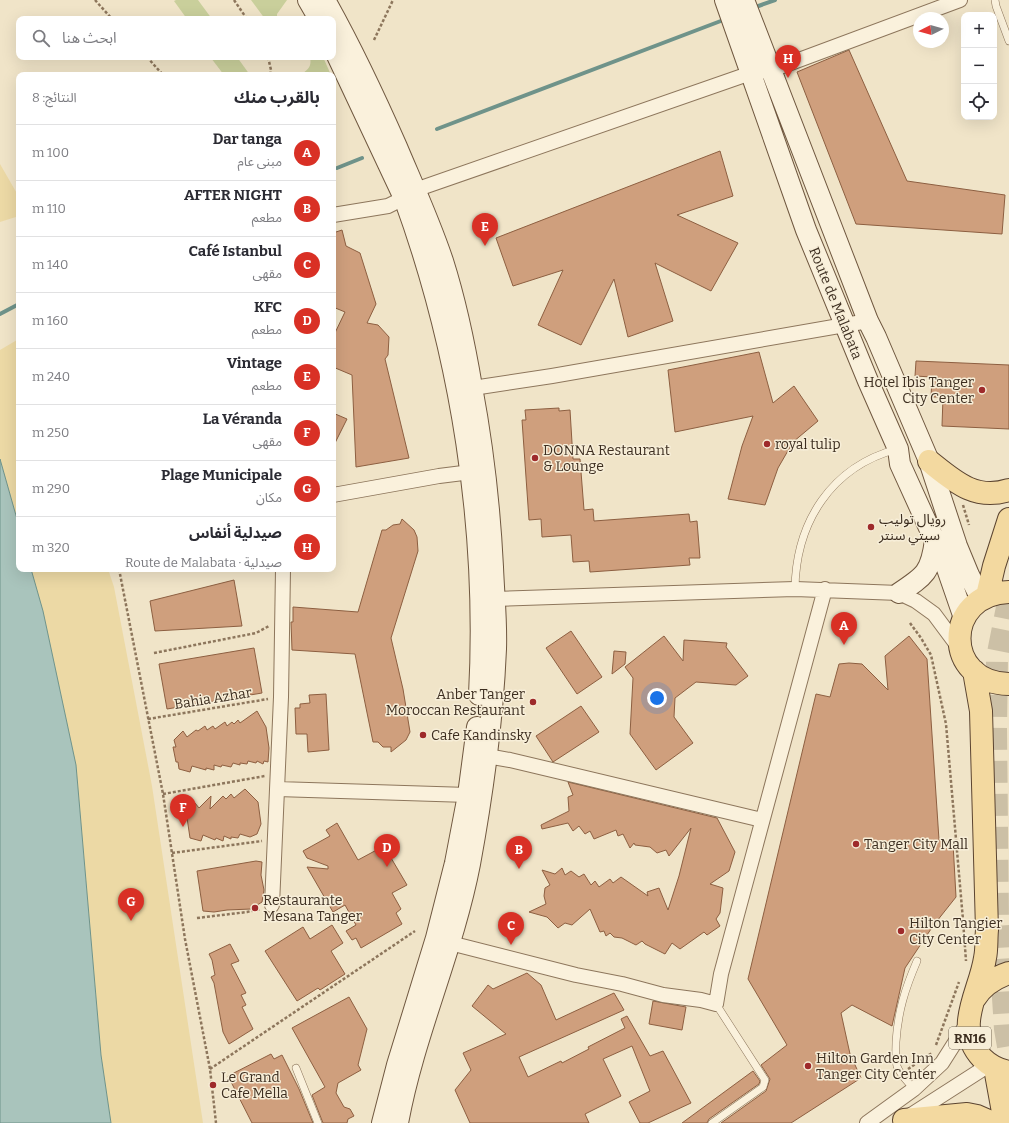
<!DOCTYPE html>
<html lang="ar">
<meta charset="utf-8">
<style>
:root{--surface:#fff;--page:#f2f2f3;--text:#2b2b33;--muted:#7c7c81;--line:#e1e1e2;--accent:#d93025}
body{margin:0;font-family:Bitter,"Noto Sans Arabic",serif;background:var(--page);color:var(--text);direction:rtl}
.controls{position:absolute;right:12px;top:12px;display:grid;overflow:hidden;border-radius:8px;box-shadow:0 4px 16px #0002}
.controls button{width:36px;height:36px;display:grid;place-items:center;padding:0;border:0;border-bottom:1px solid var(--line);background:var(--surface);color:var(--text);font:20px sans-serif}
.compass{position:absolute;left:913px;top:12px;width:36px;height:36px;border-radius:50%;background:var(--surface);box-shadow:0 4px 16px #0002;rotate:264deg}
.you{position:absolute;left:657px;top:698px;width:14px;height:14px;margin:-10px;border:3px solid #fff;border-radius:50%;background:#1a73e8;box-shadow:0 0 0 6px #1a73e833}
.badge{display:grid;place-items:center;width:26px;height:26px;border-radius:50%;background:var(--accent);color:#fff;font-size:13px;font-weight:700}
.pin{position:absolute;translate:-50% -33px;filter:drop-shadow(0 1px 2px #0008)}
.pin::after{content:'';position:absolute;top:21px;width:14px;height:12px;background:inherit;clip-path:polygon(0 0,100% 0,50% 100%)}
.list{margin:0;padding:0;list-style:none}
h2{display:flex;justify-content:space-between;align-items:center;height:52px;margin:0;padding:0 16px;font-size:17px}
h2 small{font-size:13px;font-weight:400;color:var(--muted)}
.list li{display:grid;grid-template-columns:26px 1fr auto;gap:12px;align-items:center;box-sizing:border-box;height:56px;padding:0 16px;border-top:1px solid var(--line)}
.list b{display:block;font-size:15px;white-space:nowrap}
.list p{margin:0;font-size:13px;white-space:nowrap;color:var(--muted)}
.list em{font-size:13px;font-style:normal;color:var(--muted)}
.icon{flex:none;width:22px;height:22px;fill:none;stroke:currentColor;stroke-width:2;stroke-linecap:round;stroke-linejoin:round}
.map{position:relative;flex:none;width:1009px;height:1123px;overflow:hidden;direction:ltr}
.search{position:absolute;background:var(--surface);box-shadow:0 4px 16px #0002;left:16px;top:16px;width:320px;height:44px;display:flex;align-items:center;gap:10px;box-sizing:border-box;padding:0 14px;border-radius:8px;color:var(--muted);font-size:15px}
.panel{position:absolute;background:var(--surface);box-shadow:0 4px 16px #0002;left:16px;top:72px;width:320px;height:500px;border-radius:8px;direction:rtl}
.map>svg:first-child{display:block}
</style>
<div class="map">
<svg width="1009" height="1123" viewBox="0 0 1009 1123">
<rect width="100%" height="100%" fill="#f0e4c8"/>
<path fill="#c9cf9b" d="M176,0H198L212,19H187L174,1Z
M251,0H287L277,14V19H265Z
M213,57H237L250,75H224L211,58Z
M310,57H323L331,75H300C308,70 312,67 310,57Z"/>
<path fill="#ecd9a5" d="M0,164L19,197V216L0,222Z
M17,340L19,344V526L0,459V350Z
M31,569H108L114,587L152,786L203,1123H111L101,1055L76,765L43,611Z"/>
<path fill="#a9c4bc" stroke="#6f938a" d="M0,459L19,526V569H31L43,611L76,765L101,1055L111,1123H0Z"/>
<g fill="none" stroke-linecap="round" stroke-linejoin="round">
<path stroke="#6f938a" stroke-width="4" d="M753,8L775,0
M437,129L726,19
M337,168L362,158
M0,314L19,304"/>
</g>
<path fill="#cf9f7d" stroke="#8d5f41" d="M849,50L907,181L1005,195L1002,234L856,224L797,72Z
M720,151L733,196L677,215L738,243L711,291L655,263L673,321L628,337L614,279L581,345L538,325L563,270L513,286L496,238Z
M342,230L346,246L360,253L376,304L367,323L378,325L389,337L388,355L385,359L409,458L356,467L352,375L333,367V337L345,312L333,307V233Z
M759,352L773,403L794,386L818,421L793,442L778,468L765,505L728,499L742,446L753,416L675,432L668,370Z
M916,361L1009,365V429L942,426L943,397H931L932,377L915,376Z
M559,408V411L570,410L573,459H580L584,510L593,509L594,521L689,514L690,522L697,521L700,558H689L690,565L590,572L589,561L573,562L571,535L542,537L541,519L529,520L522,420H526L525,410Z
M333,413L347,419L333,447Z
M402,519L414,530L417,537L418,551L391,638L403,689L410,732L406,740L391,752V747H383L378,742H373L355,654L292,650L291,622H293V607L358,612L382,530H386L393,525L400,524Z
M234,580L242,626L155,631L150,601Z
M571,631L602,677L577,694L546,648Z
M664,636L683,661L684,640L727,643L726,647L748,676L736,685L696,682L675,698L674,717L693,743L656,770L630,734L633,678L625,667Z
M909,636L927,659L939,840L953,843L956,897L933,926L905,968L892,1026L852,1005L841,1013L850,1054L861,1078L791,1123H721L766,1091L770,1079L761,1065L787,1045L748,979L816,694L830,697L839,664L849,663L862,664L888,690L885,656Z
M254,648L262,693L167,709L159,664Z
M614,651L626,652L625,664L612,674Z
M326,694L329,750L308,752L307,734H296L295,708H300V704L310,703L309,695Z
M581,706L599,732L553,762L536,736Z
M257,711L266,727L269,748L268,762L264,761L263,764L257,761L256,763L248,761L247,764L240,763V765L233,763L231,767L222,765L221,767L214,765V770L206,768V770L192,766L190,772L179,769L178,762H176L173,747H176L174,740L183,731L187,737L196,730L198,731L205,726L207,730L213,726L215,729L225,722L227,726L232,722L234,724L238,720L240,723Z
M568,782L717,818L735,852L729,871L710,884L723,888L720,913L716,919L720,926L707,935L704,932L680,949L672,943L665,954L645,944L642,941L636,945L622,938L614,937L610,933L606,936L604,931L600,932L590,909L572,925L565,923L558,928L547,917L529,912L546,904L544,896L545,888L550,885L542,870L555,874L562,868L565,875L571,871L579,877L584,874L591,885L595,881L599,887L610,879L613,883L621,877L648,896L647,892L659,888L668,910L679,876L691,828L669,856L666,850L657,853L650,847L635,845L634,843L630,848L623,834L618,836L616,830L594,839L590,831L585,834L579,826L573,831L568,823L542,829L541,825L569,811L568,797L573,795Z
M245,789L258,802L261,824L257,834L250,837L240,834L238,838L231,837V839L224,836L223,841L216,838L215,840L203,835L201,841L190,838L186,811L195,803L199,808L211,796L210,809L223,796L226,799L231,794L234,798Z
M337,823L358,860L384,846L407,885L392,893L401,909L396,913L402,924L361,948L356,938L352,940L346,931L356,925L345,905L333,912L307,867L328,869V866L307,858L303,851L330,836L326,830Z
M256,861L262,862L261,875L264,890L262,902L251,909L227,910L214,912L203,911L197,871Z
M332,925L343,943L331,951L345,974L320,990L318,988L297,1001L265,951L303,927L310,939Z
M230,944L239,961L231,964L246,993L241,995L246,1005L242,1007L253,1029L229,1044L223,1032L214,983L211,977L215,975L212,960L209,954Z
M527,973L541,985L556,1020L614,993L624,1010L519,1057L528,1077L561,1061L562,1063L589,1049L588,1047L625,1028L621,1019L627,1016L650,1056L663,1051L691,1103L648,1123H640L629,1102L650,1091L632,1046L603,1059L621,1096L585,1114L589,1123H470L455,1090L471,1070L463,1053L506,1034L472,1006L488,985L493,989Z
M349,997L367,1029L358,1065L361,1070L338,1083L336,1093L344,1107L350,1109L354,1116L348,1119L347,1123H323L312,1095L325,1087L292,1028Z
M653,1001L686,1007L682,1030L649,1024Z
M271,1054L274,1059L282,1055L299,1089L313,1123H252L228,1076Z
M753,1071L760,1081L759,1084L709,1119L707,1123H682Z"/>
<g fill="none" stroke-linecap="round" stroke-linejoin="round">
<path stroke="#ccc0a6" stroke-width="22" stroke-dasharray="22 11" stroke-linecap="butt" d="M1009,597L997,658L996,729L998,920L1005,1029L1009,1052"/>
<g stroke="#8d765c" stroke-width="8">
<path id="lane" d="M995,0L996,6L1009,41
M795,589C796,522 831,467 897,449
M296,1068L318,1123
M914,1089C908,1082 900,1075 897,1066C895,1059 896,1049 896,1042C898,1011 905,989 917,961
M712,1123L763,1087L765,1080L716,1004"/>
</g>
<g stroke="#8d765c" stroke-width="16">
<path id="street" d="M415,190L751,73L772,70L960,0
M333,215L388,206L404,198
M473,388L552,376L868,321
M333,495L439,476L471,472
M495,599L795,589L899,593L916,601L934,614L960,649
M487,756L510,760L762,820
M277,789L468,795
M272,905L281,697L283,569
M450,943L576,975L622,984L663,995L701,1000L716,1004L721,974L825,589
M908,1117L989,1065
M867,1123L914,1089L942,1063L968,1022"/>
</g>
<g stroke="#6f573f" stroke-width="22">
<path id="secondary" d="M308,0L319,19
M325,0C352,48 375,97 397,147C413,185 430,222 443,261C456,302 465,345 472,387C483,446 490,506 493,567C494,594 497,621 496,649C493,721 483,793 470,864C453,952 414,1035 398,1123
M725,0L806,230L868,381L898,449L900,464L945,563L964,618
M744,0L868,321L876,337L929,461L957,546L969,575L981,599
M333,47L404,198C461,355 488,528 479,695
M899,593C925,576 931,572 935,540
M382,1123L397,1065L436,938L455,863L468,795L477,727"/>
</g>
<g stroke="#5b4430" stroke-width="24">
<path id="primary" d="M929,461C954,481 975,501 1009,490
M1009,592C943,594 943,683 1009,684
M987,596L994,566L1009,519
M974,671L981,711L987,930C986,939 987,949 985,958C980,992 953,1027 982,1058C990,1066 998,1070 1009,1072
M975,998C983,985 994,978 1009,973
M995,1068L1005,1123
M904,1120L967,1114L977,1116L993,1123"/>
</g>
<path stroke="#8d765c" stroke-width="2.5" stroke-dasharray="3 2" stroke-linecap="butt" d="M95,0L112,19
M234,0L247,19
M374,40L393,0
M147,57L163,75
M268,57L271,70L270,75
M963,505L969,525
M119,569L163,794L185,939L210,1069L216,1123
M910,623L921,638L931,655L946,724L963,920L966,961
M154,653L256,633L269,626
M148,719L268,699
M163,794L265,776
M172,853L262,841
M197,918L247,912L260,909
M936,1045L959,982
M210,1069L415,931
M908,1069L932,1053"/>
<use href="#lane" stroke="#faf1dc" stroke-width="7"/>
<use href="#street" stroke="#faf1dc" stroke-width="14"/>
<use href="#secondary" stroke="#faf1dc" stroke-width="20"/>
<use href="#primary" stroke="#f3d9a0" stroke-width="22"/>
</g>
<g fill="#9e2a2b" stroke="#f7eed8" stroke-width="1.5">
<circle cx="982" cy="390" r="4"/>
<circle cx="767" cy="444" r="4"/>
<circle cx="535" cy="458" r="4"/>
<circle cx="871" cy="527" r="4"/>
<circle cx="533" cy="702" r="4"/>
<circle cx="423" cy="735" r="4"/>
<circle cx="856" cy="844" r="4"/>
<circle cx="255" cy="908" r="4"/>
<circle cx="901" cy="931" r="4"/>
<circle cx="808" cy="1066" r="4"/>
<circle cx="213" cy="1085" r="4"/>
</g>
<g text-anchor="middle" stroke-width="3" stroke-linejoin="round" paint-order="stroke">
<rect fill="#f7eed8" stroke="#756857" stroke-width="1" x="949" y="1027" width="42" height="22" rx="3"/>
<g font-size="13" font-weight="bold" fill="#3d2e20">
<text x="970" y="1043">RN16</text>
</g>
<g font-size="14" fill="#3d2e20" stroke="#f7eed8">
<text transform="translate(836 303) rotate(68)" y="5">Route de Malabata</text>
<text transform="translate(213 698) rotate(-9)" y="5">Bahia Azhar</text>
</g>
<g font-size="14" fill="#3d2e20" stroke="#f7eed8" text-anchor="start">
<text x="974" y="387" text-anchor="end">Hotel Ibis Tanger<tspan x="974" dy="16">City Center</tspan></text>
<text x="775" y="449">royal tulip</text>
<text x="543" y="455">DONNA Restaurant<tspan x="543" dy="16">&amp; Lounge</tspan></text>
<text x="879" y="524">رويال توليب<tspan x="879" dy="16">سيتي سنتر</tspan></text>
<text x="525" y="699" text-anchor="end">Anber Tanger<tspan x="525" dy="16">Moroccan Restaurant</tspan></text>
<text x="431" y="740">Cafe Kandinsky</text>
<text x="864" y="849">Tanger City Mall</text>
<text x="263" y="905">Restaurante<tspan x="263" dy="16">Mesana Tanger</tspan></text>
<text x="909" y="928">Hilton Tangier<tspan x="909" dy="16">City Center</tspan></text>
<text x="816" y="1063">Hilton Garden Inn<tspan x="816" dy="16">Tanger City Center</tspan></text>
<text x="221" y="1082">Le Grand<tspan x="221" dy="16">Cafe Mella</tspan></text>
</g>
</g>
</svg>
<div class="controls">
<button>+</button>
<button>−</button>
<button><svg class="icon" aria-label="locate" viewBox="0 0 24 24"><circle cx="12" cy="12" r="6"/><path d="M12 2v4M12 18v4M2 12h4M18 12h4"/></svg></button>
</div>
<svg class="compass" viewBox="-18 -18 36 36"><path d="M0-13l5 13h-10z" fill="#e53935"/><path d="M0 13l5-13h-10z" fill="#7c7c81"/></svg>
<div class="you"></div>
<div class="pin badge" style="left:844px;top:645px">A</div>
<div class="pin badge" style="left:519px;top:869px">B</div>
<div class="pin badge" style="left:511px;top:945px">C</div>
<div class="pin badge" style="left:387px;top:867px">D</div>
<div class="pin badge" style="left:485px;top:246px">E</div>
<div class="pin badge" style="left:183px;top:827px">F</div>
<div class="pin badge" style="left:131px;top:921px">G</div>
<div class="pin badge" style="left:788px;top:78px">H</div>
<div class="search"><svg class="icon" aria-label="search" viewBox="0 0 24 24"><circle cx="10" cy="10" r="6"/><path d="M15 15l6 6"/></svg>ابحث هنا</div>
<section class="panel">
<h2>بالقرب منك<small>النتائج: 8</small></h2>
<ul class="list">
<li><span class="badge">A</span><div><b>Dar tanga</b><p>مبنى عام</p></div><em>100 m</em></li>
<li><span class="badge">B</span><div><b>AFTER NIGHT</b><p>مطعم</p></div><em>110 m</em></li>
<li><span class="badge">C</span><div><b>Café Istanbul</b><p>مقهى</p></div><em>140 m</em></li>
<li><span class="badge">D</span><div><b>KFC</b><p>مطعم</p></div><em>160 m</em></li>
<li><span class="badge">E</span><div><b>Vintage</b><p>مطعم</p></div><em>240 m</em></li>
<li><span class="badge">F</span><div><b>La Véranda</b><p>مقهى</p></div><em>250 m</em></li>
<li><span class="badge">G</span><div><b>Plage Municipale</b><p>مكان</p></div><em>290 m</em></li>
<li><span class="badge">H</span><div><b>صيدلية أنفاس</b><p>صيدلية · Route de Malabata</p></div><em>320 m</em></li>
</ul>
</section>
</div>
